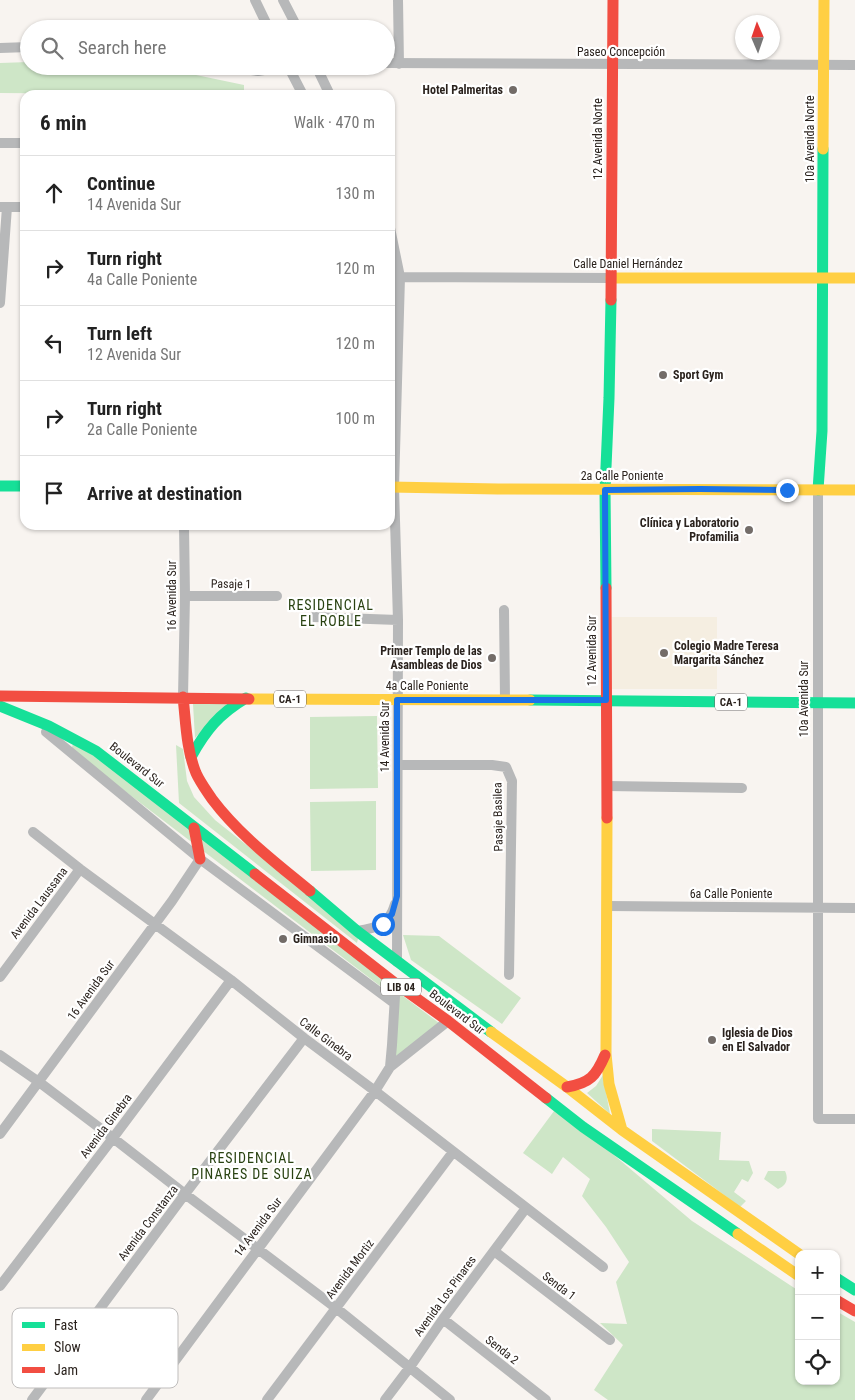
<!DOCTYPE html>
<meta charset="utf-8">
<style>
:root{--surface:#fff;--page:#f6f6f6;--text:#222;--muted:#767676;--line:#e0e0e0}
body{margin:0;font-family:"Roboto Condensed",sans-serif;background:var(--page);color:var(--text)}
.controls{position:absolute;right:15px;bottom:15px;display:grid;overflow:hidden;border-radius:10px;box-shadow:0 1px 4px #0004}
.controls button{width:45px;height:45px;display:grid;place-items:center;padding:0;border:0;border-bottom:1px solid var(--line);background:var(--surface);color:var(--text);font:25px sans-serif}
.compass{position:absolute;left:735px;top:15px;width:45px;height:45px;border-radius:50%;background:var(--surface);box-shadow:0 1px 4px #0004;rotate:358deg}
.stop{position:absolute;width:15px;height:15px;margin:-11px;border:4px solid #1a73e8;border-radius:50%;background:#fff}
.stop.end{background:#1a73e8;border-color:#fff;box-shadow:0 1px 5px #0008}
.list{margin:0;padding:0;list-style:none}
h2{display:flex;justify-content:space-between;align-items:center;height:65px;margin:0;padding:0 20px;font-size:21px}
h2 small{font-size:16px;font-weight:400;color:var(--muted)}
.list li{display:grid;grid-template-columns:32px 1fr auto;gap:15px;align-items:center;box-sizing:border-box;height:75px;padding:0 20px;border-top:1px solid var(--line)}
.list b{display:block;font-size:19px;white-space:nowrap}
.list p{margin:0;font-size:16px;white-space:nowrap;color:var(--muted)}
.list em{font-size:16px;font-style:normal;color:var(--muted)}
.icon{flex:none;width:28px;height:28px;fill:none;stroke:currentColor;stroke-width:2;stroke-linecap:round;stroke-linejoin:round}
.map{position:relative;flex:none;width:855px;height:1400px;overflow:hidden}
.search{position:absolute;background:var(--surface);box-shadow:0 1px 4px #0004;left:20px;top:20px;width:375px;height:55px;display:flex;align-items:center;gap:12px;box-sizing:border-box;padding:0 18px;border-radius:28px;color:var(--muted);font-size:19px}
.panel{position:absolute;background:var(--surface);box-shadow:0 1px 4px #0004;left:20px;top:90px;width:375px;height:440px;border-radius:15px}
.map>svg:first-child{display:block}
</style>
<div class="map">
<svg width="855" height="1400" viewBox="0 0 855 1400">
<rect width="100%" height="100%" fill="#f8f4f0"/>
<path fill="#f5eee1" d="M612,617H717V689H612Z"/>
<path fill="#cee6c7" d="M29,62V66H153L244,85V95L0,93V63Z
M229,702L195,738L193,704Z
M377,716L378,788L310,789V717Z
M75,738L388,980V992L71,750Z
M176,745L183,749L187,781L194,797L215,820L359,934L357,943L179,803Z
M376,801V870L311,871L310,802Z
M403,935L439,936L521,998L502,1024L411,960Z
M399,993L439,1023L393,1060Z
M603,1075L610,1114L587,1093L596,1086Z
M557,1107L692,1221L799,1291V1381H836V1311L855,1322V1400H608L594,1390L623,1345L600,1323L627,1324L616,1282L629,1262L606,1227L582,1196L590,1179L563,1157L552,1174L523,1153Z
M652,1129L721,1132L719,1160L749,1161L753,1173L748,1182L742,1179L734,1192L746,1201L740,1207L652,1141Z
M768,1171H785C789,1179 786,1186 778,1189L764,1179Z"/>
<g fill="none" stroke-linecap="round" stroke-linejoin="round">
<path stroke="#b7b8b9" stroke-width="10" d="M255,0L269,29
M283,0L298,29
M398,0L399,64
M0,48L29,47
M386,63L855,65
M224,66L258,71L288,66
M288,66L303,95
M316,66L330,95
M0,143H25
M1,207H25
M390,228L400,277L394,487L398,620L397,962
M400,277L611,278
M0,303L7,207
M818,490V1119H855
M185,596H277
M504,610L505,700
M314,617L398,620
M183,697L185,596L184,525
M46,732L200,859L394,1003
M398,765H492L506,767L512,781L509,975
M607,786L742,788
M33,832L80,869L231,980L304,1038L375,1091L603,1267
M607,906L855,908
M357,931C377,928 389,925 395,904
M0,977L80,869
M0,1055L39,1082L113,1138L185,1194L336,1308L450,1400
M390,1067L392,1045L395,996
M0,1134L172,901L200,859
M494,1251L610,1340
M0,1286L113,1138L231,980
M443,1319L546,1400
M32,1400L185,1194L304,1038
M146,1400L375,1091L390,1067L448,1021
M267,1400L453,1152
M385,1400L410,1367L443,1319L526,1208"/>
<path stroke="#16e098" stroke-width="11" d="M0,486H25
M818,490L822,431L823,149
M606,588L605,490L609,398L611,300
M530,700L855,703
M0,706L49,726L96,751L255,874
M191,757C206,730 219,714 246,698
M310,891L357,931L491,1032
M546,1098L583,1127L738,1234
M836,1278L855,1290"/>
<path stroke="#ffcf43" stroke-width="11" d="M823,149L824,0
M611,278H855
M390,487L498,489L855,490
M249,699L530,700
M607,818L606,1054L609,1084L622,1130
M491,1032L567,1087L622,1130L799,1254
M738,1234L799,1276"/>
<path stroke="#f24e42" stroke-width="11" d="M611,300L613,0
M606,588L607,818
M0,696L249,699
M183,697C186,723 186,748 196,773C200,782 206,790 212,799C239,835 275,862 310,891
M194,828L200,859
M255,874L395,983L448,1021L546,1098
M567,1087C590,1083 596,1076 605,1055
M836,1300L855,1311"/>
</g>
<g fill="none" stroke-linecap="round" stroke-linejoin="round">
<path stroke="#1a73e8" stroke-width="6" d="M383,924L392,914L397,896V700H606L605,490L700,489L787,490"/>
</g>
<g fill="#736c68" stroke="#fff" stroke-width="2">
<circle cx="513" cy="90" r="5"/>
<circle cx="663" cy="375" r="5"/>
<circle cx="749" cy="530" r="5"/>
<circle cx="664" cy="653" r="5"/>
<circle cx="492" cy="658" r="5"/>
<circle cx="283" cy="939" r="5"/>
<circle cx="712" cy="1040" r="5"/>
</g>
<g text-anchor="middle" stroke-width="4.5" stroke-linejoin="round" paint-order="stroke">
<g fill="#fff" stroke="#6b6562" stroke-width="1">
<rect x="274" y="690.5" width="32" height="17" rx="4"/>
<rect x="715" y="693.5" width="32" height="17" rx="4"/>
<rect x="381" y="978.5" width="40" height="17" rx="4"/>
</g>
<g font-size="11" font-weight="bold" fill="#2b231e">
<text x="290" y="703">CA-1</text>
<text x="731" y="706">CA-1</text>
<text x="401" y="991">LIB 04</text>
</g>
<g font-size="12" fill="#2b231e" stroke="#fff">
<text x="621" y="56">Paseo Concepción</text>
<text transform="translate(598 139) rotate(-90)" y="4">12 Avenida Norte</text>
<text transform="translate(810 139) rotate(-90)" y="4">10a Avenida Norte</text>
<text x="628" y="268">Calle Daniel Hernández</text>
<text x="622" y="480">2a Calle Poniente</text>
<text transform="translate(231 584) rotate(1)" y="4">Pasaje 1</text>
<text transform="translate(172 596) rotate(-90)" y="4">16 Avenida Sur</text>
<text transform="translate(592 651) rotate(-90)" y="4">12 Avenida Sur</text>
<text x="427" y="690">4a Calle Poniente</text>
<text transform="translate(804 699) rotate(-90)" y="4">10a Avenida Sur</text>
<text transform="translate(385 737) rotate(-90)" y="4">14 Avenida Sur</text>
<text transform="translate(137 765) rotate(38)" y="4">Boulevard Sur</text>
<text transform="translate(498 817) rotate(-91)" y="4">Pasaje Basilea</text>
<text x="731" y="898">6a Calle Poniente</text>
<text transform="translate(39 903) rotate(-53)" y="4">Avenida Laussana</text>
<text transform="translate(91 990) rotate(-54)" y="4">16 Avenida Sur</text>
<text transform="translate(457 1012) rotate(37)" y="4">Boulevard Sur</text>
<text transform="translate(326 1039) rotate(37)" y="4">Calle Ginebra</text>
<text transform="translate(106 1126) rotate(-53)" y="4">Avenida Ginebra</text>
<text transform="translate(148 1223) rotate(-53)" y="4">Avenida Constanza</text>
<text transform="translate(258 1227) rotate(-53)" y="4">14 Avenida Sur</text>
<text transform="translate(350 1269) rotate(-53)" y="4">Avenida Mortiz</text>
<text transform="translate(559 1286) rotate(37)" y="4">Senda 1</text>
<text transform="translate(445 1296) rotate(-54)" y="4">Avenida Los Pinares</text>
<text transform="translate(502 1350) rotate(38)" y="4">Senda 2</text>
</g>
<g font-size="12" font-weight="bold" fill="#2b231e" stroke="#fff" text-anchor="start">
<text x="503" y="94" text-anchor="end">Hotel Palmeritas</text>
<text x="673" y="379">Sport Gym</text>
<text x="739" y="527" text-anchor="end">Clínica y Laboratorio<tspan x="739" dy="14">Profamilia</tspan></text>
<text x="674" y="650">Colegio Madre Teresa<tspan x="674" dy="14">Margarita Sánchez</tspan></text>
<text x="482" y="655" text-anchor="end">Primer Templo de las<tspan x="482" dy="14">Asambleas de Dios</tspan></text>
<text x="293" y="943">Gimnasio</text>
<text x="722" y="1037">Iglesia de Dios<tspan x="722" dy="14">en El Salvador</tspan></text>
</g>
<g font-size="14" letter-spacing="1" fill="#294211" stroke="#fff">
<text x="331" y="610">RESIDENCIAL<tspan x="331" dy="16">EL ROBLE</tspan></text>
<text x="252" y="1163">RESIDENCIAL<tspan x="252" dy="16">PINARES DE SUIZA</tspan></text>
</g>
</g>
<rect x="12" y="1308" width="166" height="80" rx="8" fill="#fff" stroke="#bfbdbc" stroke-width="1"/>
<rect x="22" y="1322" width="23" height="6" fill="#16e098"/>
<rect x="22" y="1344" width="23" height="7" fill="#ffcf43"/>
<rect x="22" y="1367" width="23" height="6" fill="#f24e42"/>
<g font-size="14" fill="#2b231e">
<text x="54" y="1330">Fast</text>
<text x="54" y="1352">Slow</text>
<text x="54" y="1375">Jam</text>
</g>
</svg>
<div class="controls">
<button>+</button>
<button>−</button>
<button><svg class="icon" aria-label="locate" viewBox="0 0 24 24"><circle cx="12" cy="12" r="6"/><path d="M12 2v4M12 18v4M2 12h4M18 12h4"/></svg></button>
</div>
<svg class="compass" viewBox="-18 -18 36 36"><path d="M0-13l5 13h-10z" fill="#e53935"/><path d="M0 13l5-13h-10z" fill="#767676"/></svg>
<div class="stop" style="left:383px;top:924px"></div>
<div class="stop end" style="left:787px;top:490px"></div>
<div class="search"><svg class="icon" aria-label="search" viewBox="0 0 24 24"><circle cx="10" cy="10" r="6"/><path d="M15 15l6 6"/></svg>Search here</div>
<section class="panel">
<h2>6 min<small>Walk · 470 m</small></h2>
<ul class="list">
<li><svg class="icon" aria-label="ahead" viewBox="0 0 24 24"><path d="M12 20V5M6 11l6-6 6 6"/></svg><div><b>Continue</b><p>14 Avenida Sur</p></div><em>130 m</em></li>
<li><svg class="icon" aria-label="right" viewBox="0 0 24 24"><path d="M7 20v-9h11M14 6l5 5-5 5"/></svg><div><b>Turn right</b><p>4a Calle Poniente</p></div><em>120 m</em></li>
<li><svg class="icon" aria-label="left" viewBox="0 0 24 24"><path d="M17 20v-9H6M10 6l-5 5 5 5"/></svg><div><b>Turn left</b><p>12 Avenida Sur</p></div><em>120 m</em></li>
<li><svg class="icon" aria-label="right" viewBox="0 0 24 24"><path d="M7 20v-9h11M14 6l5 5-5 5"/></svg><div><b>Turn right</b><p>2a Calle Poniente</p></div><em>100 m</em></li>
<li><svg class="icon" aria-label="arrive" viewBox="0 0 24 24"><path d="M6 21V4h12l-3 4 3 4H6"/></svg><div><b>Arrive at destination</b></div></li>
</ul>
</section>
</div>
